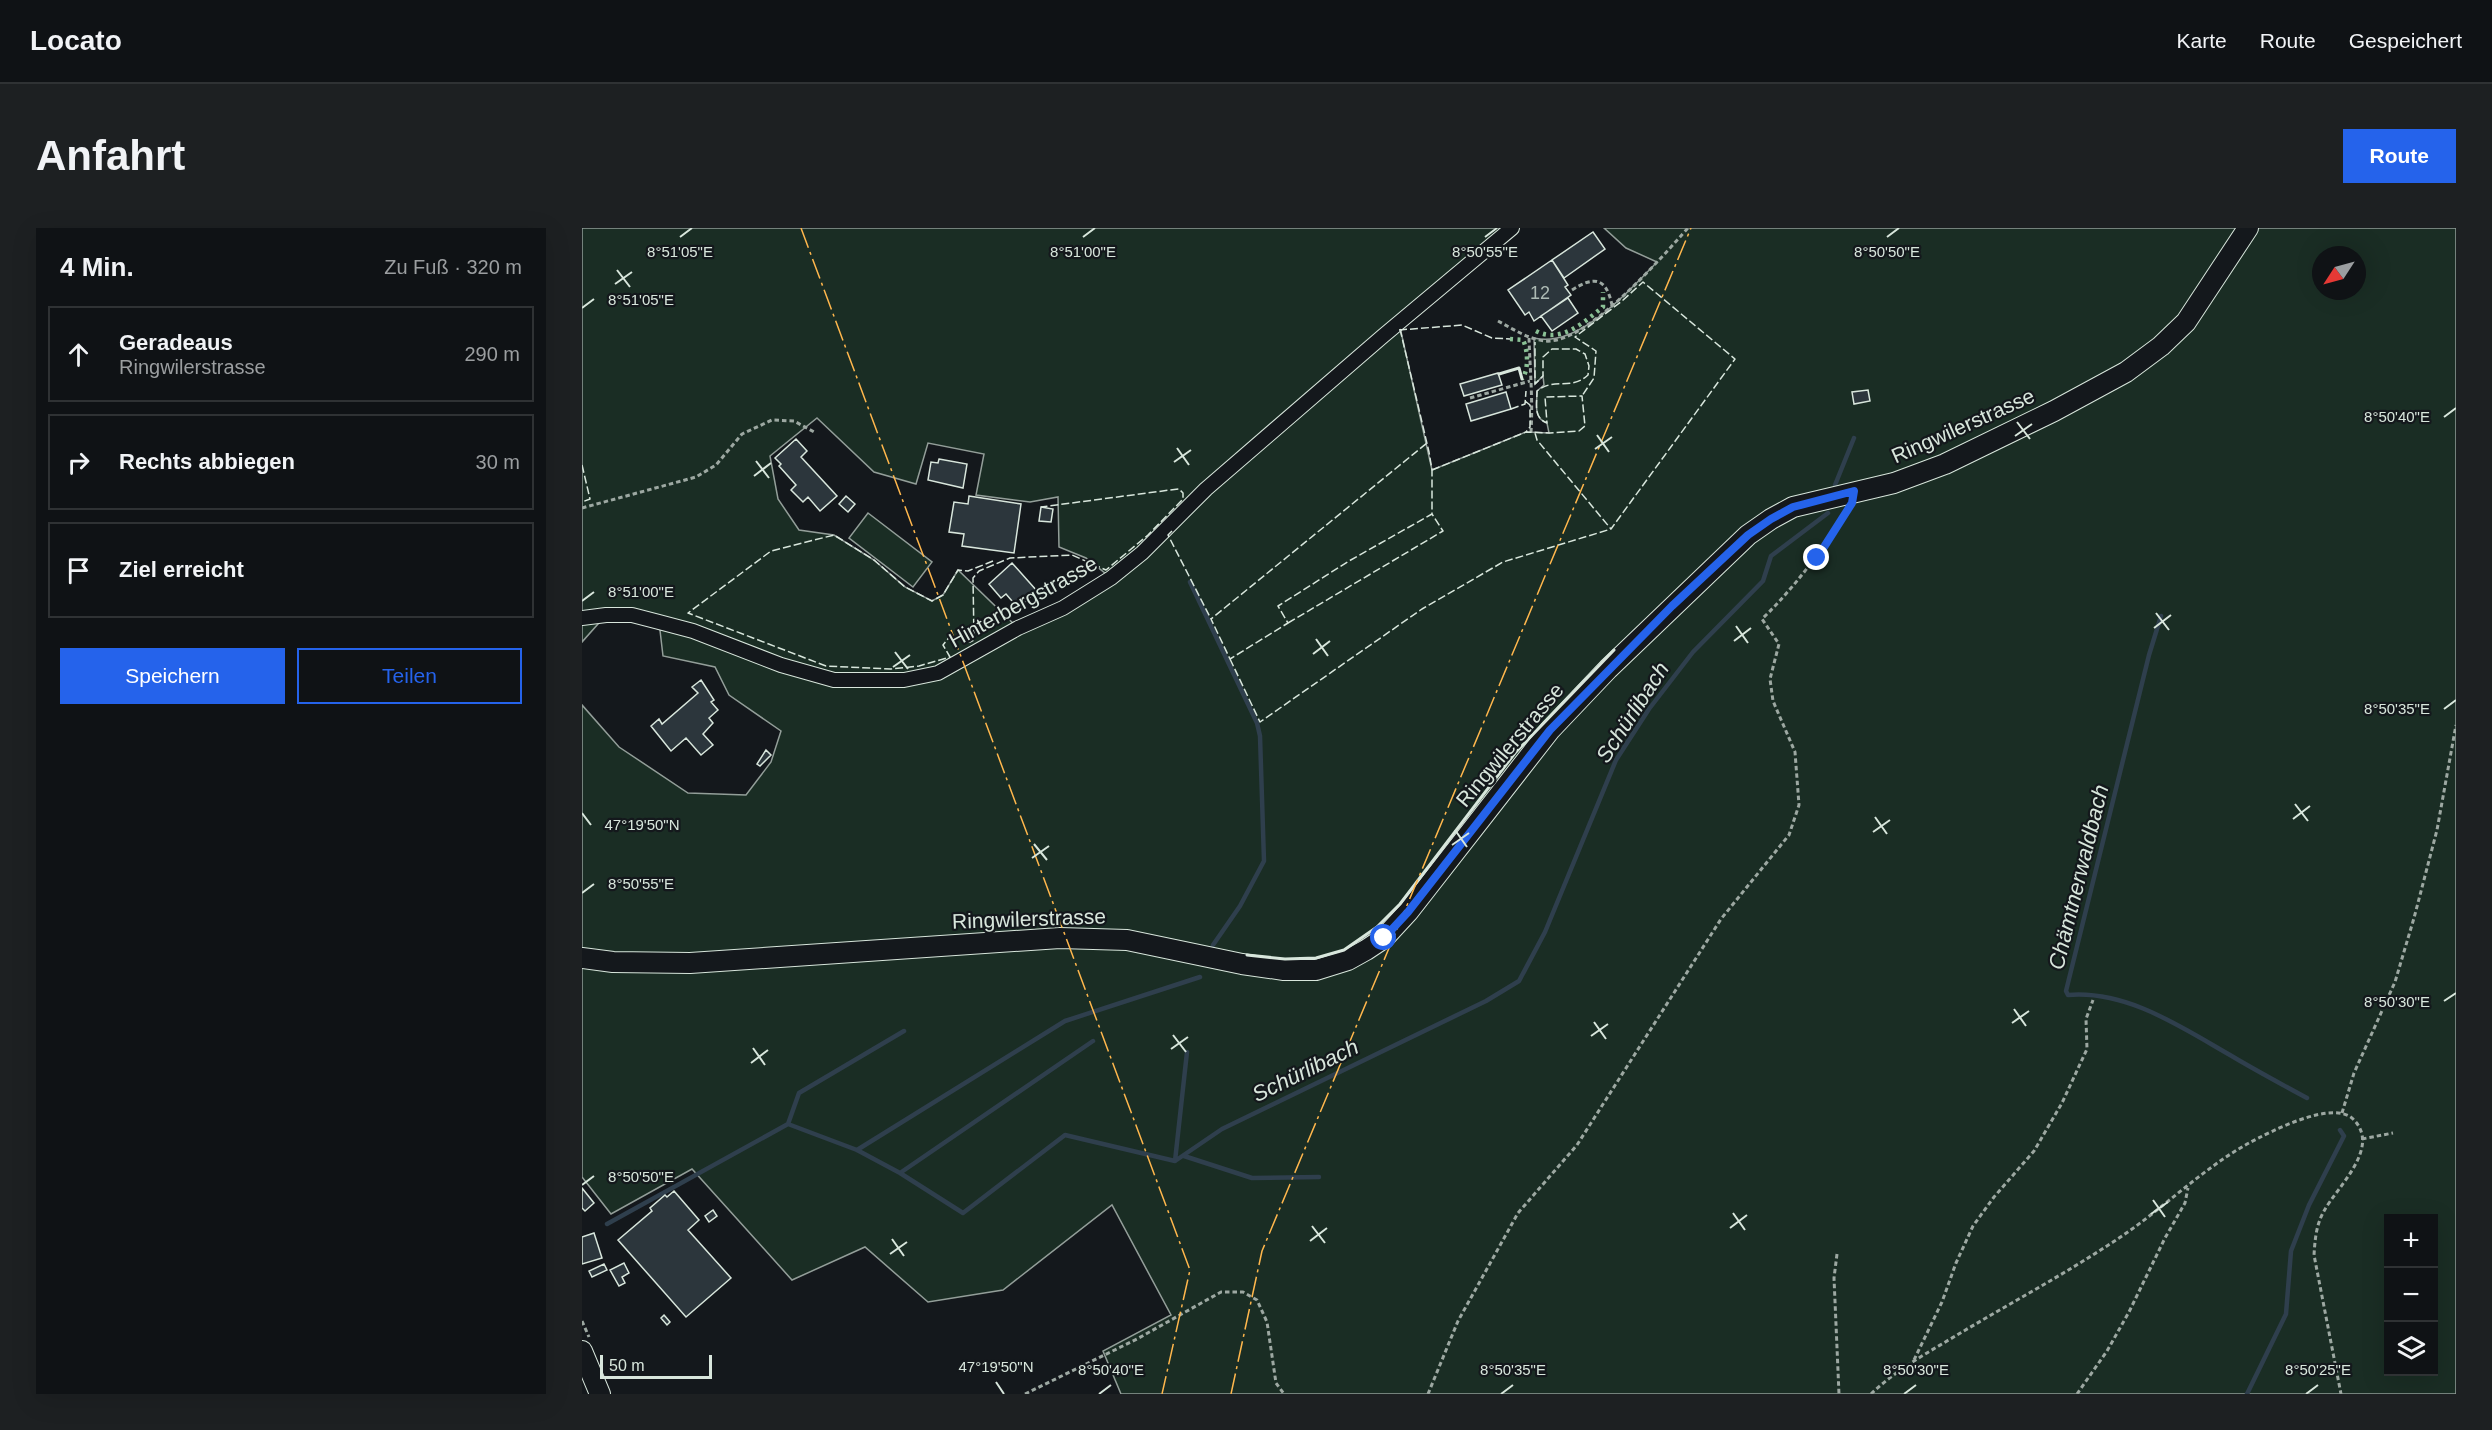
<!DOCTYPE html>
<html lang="de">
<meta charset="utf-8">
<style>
:root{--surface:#0f1215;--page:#1d2022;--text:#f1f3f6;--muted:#9b9ea0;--line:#2f3234;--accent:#2563eb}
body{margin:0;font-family:Helvetica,sans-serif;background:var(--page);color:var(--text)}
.controls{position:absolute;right:18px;bottom:18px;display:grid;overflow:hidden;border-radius:0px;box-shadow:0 6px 24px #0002}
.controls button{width:54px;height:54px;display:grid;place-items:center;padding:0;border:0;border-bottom:2px solid var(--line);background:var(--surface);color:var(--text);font:30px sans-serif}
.compass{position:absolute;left:1730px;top:18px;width:54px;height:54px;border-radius:50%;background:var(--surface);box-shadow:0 6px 24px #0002;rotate:234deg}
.scale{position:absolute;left:18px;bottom:15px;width:112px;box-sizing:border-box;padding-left:6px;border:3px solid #d8e6dc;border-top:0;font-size:16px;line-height:21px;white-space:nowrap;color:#d8e6dc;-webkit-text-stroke:4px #14181c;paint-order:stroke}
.stop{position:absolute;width:18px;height:18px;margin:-14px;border:4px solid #2563eb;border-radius:50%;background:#fff}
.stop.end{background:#2563eb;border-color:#fff;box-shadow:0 2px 6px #0008}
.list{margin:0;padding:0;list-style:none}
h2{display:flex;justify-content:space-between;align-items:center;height:78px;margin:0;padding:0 24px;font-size:26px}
h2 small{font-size:20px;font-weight:400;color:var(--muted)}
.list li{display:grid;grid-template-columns:39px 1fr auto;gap:18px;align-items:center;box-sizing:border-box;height:96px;margin:0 12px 12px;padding:0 12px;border:2px solid var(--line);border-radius:0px}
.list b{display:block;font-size:22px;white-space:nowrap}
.list p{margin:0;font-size:20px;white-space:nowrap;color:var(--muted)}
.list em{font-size:20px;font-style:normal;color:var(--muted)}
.actions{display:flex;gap:12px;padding:18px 24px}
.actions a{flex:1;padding:14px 0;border:2px solid var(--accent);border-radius:0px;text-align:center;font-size:21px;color:var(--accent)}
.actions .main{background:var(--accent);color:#fff}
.icon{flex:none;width:33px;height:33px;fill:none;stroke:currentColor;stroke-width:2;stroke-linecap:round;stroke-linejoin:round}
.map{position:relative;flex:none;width:1874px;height:1166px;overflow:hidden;border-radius:0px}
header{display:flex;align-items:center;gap:36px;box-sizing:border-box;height:84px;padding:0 30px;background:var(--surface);border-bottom:2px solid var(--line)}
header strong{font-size:28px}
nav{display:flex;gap:33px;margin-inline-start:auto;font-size:21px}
.intro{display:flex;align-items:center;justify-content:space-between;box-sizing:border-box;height:144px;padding:0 36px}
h1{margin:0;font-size:42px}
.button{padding:15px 27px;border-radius:0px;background:var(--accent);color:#fff;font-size:21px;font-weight:700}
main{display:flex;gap:36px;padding:0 36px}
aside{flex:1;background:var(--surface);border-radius:0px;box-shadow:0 6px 24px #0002}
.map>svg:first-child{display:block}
</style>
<header>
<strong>Locato</strong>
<nav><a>Karte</a><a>Route</a><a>Gespeichert</a></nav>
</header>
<div class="intro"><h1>Anfahrt</h1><a class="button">Route</a></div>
<main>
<aside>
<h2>4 Min.<small>Zu Fuß · 320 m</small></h2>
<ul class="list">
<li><svg class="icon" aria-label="ahead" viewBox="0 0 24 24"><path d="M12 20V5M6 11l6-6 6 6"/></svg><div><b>Geradeaus</b><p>Ringwilerstrasse</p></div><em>290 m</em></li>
<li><svg class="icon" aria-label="right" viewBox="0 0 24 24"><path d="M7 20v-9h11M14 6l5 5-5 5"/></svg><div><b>Rechts abbiegen</b></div><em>30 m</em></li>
<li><svg class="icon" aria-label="arrive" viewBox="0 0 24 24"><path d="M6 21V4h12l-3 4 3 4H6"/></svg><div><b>Ziel erreicht</b></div></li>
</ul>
<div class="actions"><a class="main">Speichern</a><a>Teilen</a></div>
</aside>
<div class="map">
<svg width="1874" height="1166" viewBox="0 0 1874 1166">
<rect width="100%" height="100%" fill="#14181c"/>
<path fill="#1a2d24" stroke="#939e99" stroke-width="1.5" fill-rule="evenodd" d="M0,0H930L817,95L850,242L944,204L967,205L965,195C951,190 955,176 955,163L962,157L961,148L953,156L952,110C996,121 1047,63 1075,34L1044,20L1022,0H1874V1166H539L521,1123L589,1087L530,977L421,1062L346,1074L283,1019L210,1052L110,941L29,986L0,949V477L37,519L106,565L164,567L189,534L199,503L147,467L133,439L81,428L77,394L24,387L0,414ZM1739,27H1775V63H1739ZM235,190L292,244L334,256L346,215L402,226L394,267L448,274L476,269L477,319L504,330L529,350L436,400L376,342L361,367L350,373L323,359L292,332L252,307L217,302L196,271L188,228ZM1806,990H1852V1144H1806Z
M286,285L350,334L331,359L267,310Z"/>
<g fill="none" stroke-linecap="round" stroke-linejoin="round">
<path stroke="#2f3f4d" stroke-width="4.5" d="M1253,257L1272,210
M608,354L675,495L678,508L682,633L658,678L631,717
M1579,388L1567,427L1484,763L1486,767C1545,762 1599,799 1648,827C1673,842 1699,856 1725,870
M206,896L217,865L322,803
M275,922L483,793L618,749
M602,928L670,950L737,949
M593,933L605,824
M318,945L511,813
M25,996L206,896L275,922L318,945L381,985L483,907L593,933L640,901L904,773L937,753L963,704L1034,532L1067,481L1111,424L1181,353L1189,328L1246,285
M1665,1166L1704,1086L1709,1023L1727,977L1762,908L1758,902"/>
</g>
<path fill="#2c363c" stroke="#d8e6dc" stroke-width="1.5" d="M1011,4L1023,21L982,50L970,32Z
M970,32L986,57L983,59L989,67L952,93L947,84L943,87L926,62Z
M986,70L996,85L970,103L959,88Z
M916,145L920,157L882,168L878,156Z
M1286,162L1288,173L1272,176L1270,164Z
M924,164L929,181L889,193L884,176Z
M214,211L225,223L219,229L255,268L238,283L226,269L221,274L209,262L214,257L197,238L199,236L193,230Z
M357,231L385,236L381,260L346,252L349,234L356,235Z
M264,268L273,276L266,284L257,276Z
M387,268L439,276L432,325L380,318L382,306L367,304L372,274L386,276Z
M459,279L471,281L469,294L457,293Z
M430,335L455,363L436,380L424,366L419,370L407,356Z
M119,452L132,472L129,474L136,482L127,490L131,495L121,506L131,517L119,527L104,510L89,523L69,498L77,491L80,496L116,465L110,459Z
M184,522L189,527L178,538L175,536Z
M0,960L12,975L3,983L0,980Z
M92,963L117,992L106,1002L149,1050L104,1089L36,1012L70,983L68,980L83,967L85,969Z
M131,982L135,988L127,994L123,988Z
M12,1005L20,1030L0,1036V1009Z
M42,1035L47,1045L40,1049L43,1055L37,1058L28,1042Z
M22,1036L25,1042L10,1049L7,1043Z
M82,1087L88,1094L85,1097L79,1090Z"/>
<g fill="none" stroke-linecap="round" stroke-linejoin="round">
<g stroke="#d8e6dc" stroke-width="16">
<path id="street" d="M0,390L24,387H50L77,394L111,403L199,437L252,452H322L356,445L436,400L481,380L529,350L560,325L624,261L801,108L930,0"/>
</g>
<g stroke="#d8e6dc" stroke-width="22">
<path id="secondary" d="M0,730L31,734L108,735L478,710L545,712L660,736L702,742H734L766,732L784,722L802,710L826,684L968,502L1026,441L1166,307L1189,291L1211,279L1312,255L1363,236L1472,183L1544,144L1579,118L1604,94L1666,0
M0,1123L18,1166"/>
</g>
<path stroke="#9da8a2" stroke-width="3" stroke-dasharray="4.5 3" stroke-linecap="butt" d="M990,62C1012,48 1024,49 1030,77
M916,93C931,101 946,111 963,113C1004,117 1080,29 1106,0
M947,110C948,142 951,172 949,204
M888,170L948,153
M0,280L114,249L134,237L160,206L190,192L212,193L234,205
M1760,885L1772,845L1813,754L1832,690L1855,602L1874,497
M1780,911L1811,905
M1255,1026L1252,1050L1257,1166
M0,1093L7,1109
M1332,1132L1360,1074L1374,1035L1391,998L1412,969L1452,923L1480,875L1505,821L1504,791L1511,772
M443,1166L555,1111L639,1064H661L675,1072L685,1094L694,1155L702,1166
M846,1166L876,1093L936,985L995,917L1139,691L1207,607L1217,577L1213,524L1191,473L1188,451L1197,416L1180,391C1214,358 1240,322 1265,283
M1289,1166C1314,1142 1345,1125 1375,1107C1427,1076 1481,1047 1531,1014C1578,984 1618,942 1667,915C1688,904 1752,870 1772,892C1799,920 1755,959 1742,983C1734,997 1733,1012 1732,1027L1759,1166
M1495,1166L1525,1123L1547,1084L1583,1010L1603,975L1606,960"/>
<use href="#street" stroke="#14181c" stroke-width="14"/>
<use href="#secondary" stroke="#14181c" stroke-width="20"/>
<path stroke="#8ac095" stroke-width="4.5" stroke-dasharray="3 4.5" stroke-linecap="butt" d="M954,103C979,116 1002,94 1021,79V64
M928,111L941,112C946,122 947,142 940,151"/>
<path stroke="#d8e6dc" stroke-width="1.5" stroke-dasharray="8 3" stroke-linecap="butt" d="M818,101L847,224L850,242V286L767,333L696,378L706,395L648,431L629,391L845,215
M817,102L880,97L910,110L928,111
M943,173L948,177V199L944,204
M929,181L943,176L944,163
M953,205L955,212L1029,301L1153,131L1061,54L1040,73L993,109L1014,123L1012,150L1000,168
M0,237L8,271L0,274
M850,242L944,204L968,205L997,203L1003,198L1000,168L963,169L965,195C951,190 955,176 955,163C972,149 989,163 1006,147L1007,138L1003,126L994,121H970L961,129V148L953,156V114
M590,303L586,307L629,391
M411,333L386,343L376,342L361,367L350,373L323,359L292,332L252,307L189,323L106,385L244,438L309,441L337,438L368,429L361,417L369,407L388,414L392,412L391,350L397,343L428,330L490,327L524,342L566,307L601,271V265L597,261L588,262L459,279
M706,395L861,303L850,286
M648,431L678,494L840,381L921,334L1029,301"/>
<path stroke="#d8e6dc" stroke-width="3" d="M917,146L937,140L940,151
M665,727L703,731L734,730L762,722L795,699L818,676L933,525L1032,422"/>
<path stroke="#ffb74d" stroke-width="1.5" stroke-dasharray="21 4.5 3 4.5" stroke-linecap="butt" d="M219,0L608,1042L580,1166
M649,1166L680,1023L1109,0"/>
</g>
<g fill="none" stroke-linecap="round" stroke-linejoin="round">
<path stroke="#2563eb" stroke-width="8" d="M802,710L826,684L968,502L1090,378L1166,307L1189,291L1211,279L1272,263L1270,275L1235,330"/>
</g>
<path fill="none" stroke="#d8e6dc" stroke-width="2" d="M98,9L110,0M501,9L513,0M903,9L915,0M1305,9L1317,0M35,42L48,59M33,56L50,44M0,80L12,71M1862,189L1874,180M1435,194L1448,211M1015,207L1027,224M1433,208L1450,196M595,220L607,237M1013,221L1030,209M174,233L187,250M592,234L609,222M172,248L189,235M0,373L12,364M1574,385L1587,402M1154,398L1166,415M1572,400L1589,387M734,411L746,428M1152,413L1169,400M313,424L326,441M731,426L748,413M311,439L328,427M1862,481L1874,472M1713,576L1726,593M0,585L9,597M1293,589L1305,606M1711,591L1728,578M873,602L885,619M1291,604L1308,592M452,616L465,632M870,617L887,605M450,630L467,618M0,665L12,656M1862,773L1874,765M1432,781L1444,798M1012,794L1024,811M1430,795L1447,783M591,807L604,824M1009,808L1026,796M171,820L183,837M589,821L606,809M169,835L186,822M0,957L12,948M1571,972L1583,989M1151,985L1163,1002M1569,986L1586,974M730,998L743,1015M1148,1000L1165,987M310,1011L322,1028M728,1013L745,1000M308,1026L325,1014M414,1154L422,1166M517,1166L529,1157M919,1166L931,1157M1322,1166L1334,1157M1724,1166L1736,1157"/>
<g text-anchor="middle" stroke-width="4.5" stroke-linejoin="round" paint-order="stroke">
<g font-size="18" fill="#adbab4">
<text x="958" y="71">12</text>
</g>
<g font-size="21" fill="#d8e6dc" stroke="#14181c">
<text transform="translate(1381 198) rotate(-24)" y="7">Ringwilerstrasse</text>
<text transform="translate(441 374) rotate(-29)" y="7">Hinterbergstrasse</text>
<text transform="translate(928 517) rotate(-50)" y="7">Ringwilerstrasse</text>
<text transform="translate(447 691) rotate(-2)" y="7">Ringwilerstrasse</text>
</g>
<g font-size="22" font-style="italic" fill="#d8e6dc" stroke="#14181c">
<text transform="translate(1050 484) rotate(-57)" y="8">Schürlibach</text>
<text transform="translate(1496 649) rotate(-76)" y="8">Chämtnerwaldbach</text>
<text transform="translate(723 842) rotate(-26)" y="8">Schürlibach</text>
</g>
</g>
<g font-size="15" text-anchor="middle" fill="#d8e6dc" stroke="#14181c" stroke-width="4.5" stroke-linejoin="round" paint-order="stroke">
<text x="98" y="29">8°51'05"E</text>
<text x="501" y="29">8°51'00"E</text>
<text x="903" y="29">8°50'55"E</text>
<text x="1305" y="29">8°50'50"E</text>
<text x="59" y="77">8°51'05"E</text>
<text x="1815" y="194">8°50'40"E</text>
<text x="59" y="369">8°51'00"E</text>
<text x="1815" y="486">8°50'35"E</text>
<text x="60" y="602">47°19'50"N</text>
<text x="59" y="661">8°50'55"E</text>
<text x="1815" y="779">8°50'30"E</text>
<text x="59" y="954">8°50'50"E</text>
<text x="414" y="1144">47°19'50"N</text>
<text x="529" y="1147">8°50'40"E</text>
<text x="931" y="1147">8°50'35"E</text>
<text x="1334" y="1147">8°50'30"E</text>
<text x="1736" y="1147">8°50'25"E</text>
</g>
</svg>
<div class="controls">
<button>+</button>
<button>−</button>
<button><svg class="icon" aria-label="layers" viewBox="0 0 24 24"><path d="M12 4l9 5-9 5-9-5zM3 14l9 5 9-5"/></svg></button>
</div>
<svg class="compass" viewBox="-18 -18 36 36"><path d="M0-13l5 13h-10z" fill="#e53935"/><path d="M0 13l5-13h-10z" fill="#9b9ea0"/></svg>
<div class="scale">50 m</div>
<div class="stop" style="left:802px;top:710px"></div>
<div class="stop end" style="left:1235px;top:330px"></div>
</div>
</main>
